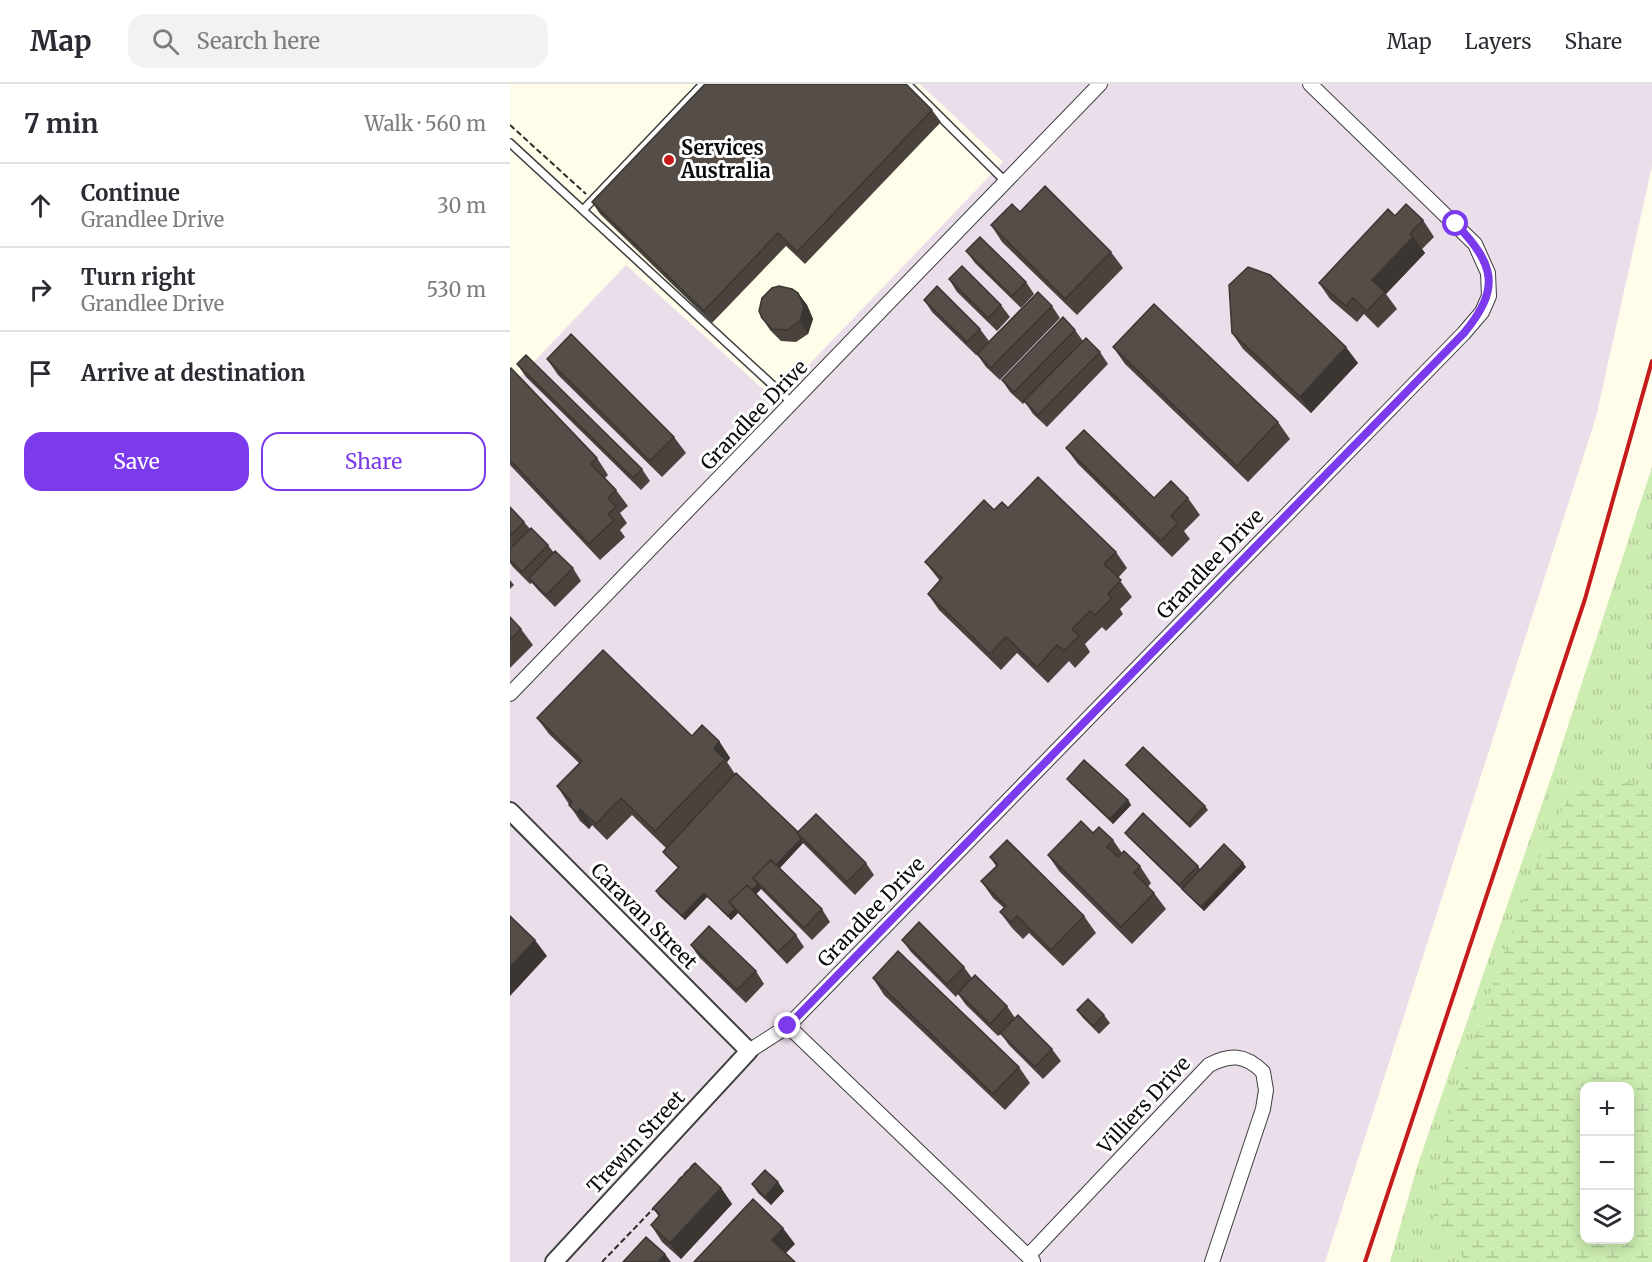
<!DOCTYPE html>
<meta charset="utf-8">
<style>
:root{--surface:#fff;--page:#f2f2f3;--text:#2b2b33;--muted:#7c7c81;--line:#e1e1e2;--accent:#7c3aed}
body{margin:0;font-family:Merriweather,serif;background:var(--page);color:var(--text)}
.controls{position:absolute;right:18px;bottom:18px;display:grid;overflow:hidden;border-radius:12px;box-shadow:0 3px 15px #0003}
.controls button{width:54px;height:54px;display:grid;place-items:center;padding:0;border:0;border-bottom:2px solid var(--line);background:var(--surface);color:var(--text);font:30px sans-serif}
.stop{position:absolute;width:18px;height:18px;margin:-14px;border:4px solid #7c3aed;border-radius:50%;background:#fff}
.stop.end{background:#7c3aed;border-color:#fff;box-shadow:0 2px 6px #0008}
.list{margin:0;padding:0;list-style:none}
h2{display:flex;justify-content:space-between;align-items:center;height:78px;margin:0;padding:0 24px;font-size:26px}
h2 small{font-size:20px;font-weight:400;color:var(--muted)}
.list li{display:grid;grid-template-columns:39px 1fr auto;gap:18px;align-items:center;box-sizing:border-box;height:84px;padding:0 24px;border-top:2px solid var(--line)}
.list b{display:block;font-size:22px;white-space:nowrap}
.list p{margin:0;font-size:20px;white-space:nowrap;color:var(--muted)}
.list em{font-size:20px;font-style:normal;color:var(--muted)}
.actions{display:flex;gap:12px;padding:18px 24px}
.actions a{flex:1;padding:14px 0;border:2px solid var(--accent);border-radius:18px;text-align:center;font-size:21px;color:var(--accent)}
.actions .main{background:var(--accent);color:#fff}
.icon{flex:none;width:33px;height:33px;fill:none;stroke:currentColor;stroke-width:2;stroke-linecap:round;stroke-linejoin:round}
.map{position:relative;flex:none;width:1142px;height:1178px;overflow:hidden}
header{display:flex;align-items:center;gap:36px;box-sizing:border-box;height:84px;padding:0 30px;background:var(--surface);border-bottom:2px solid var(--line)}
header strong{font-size:28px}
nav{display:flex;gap:33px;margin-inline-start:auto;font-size:21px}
.search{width:420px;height:54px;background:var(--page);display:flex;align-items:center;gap:15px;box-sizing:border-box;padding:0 21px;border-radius:18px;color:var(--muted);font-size:22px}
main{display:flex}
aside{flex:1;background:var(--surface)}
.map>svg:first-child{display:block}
</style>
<header>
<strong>Map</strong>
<div class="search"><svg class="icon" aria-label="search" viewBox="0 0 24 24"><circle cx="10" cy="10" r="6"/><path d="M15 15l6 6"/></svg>Search here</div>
<nav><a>Map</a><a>Layers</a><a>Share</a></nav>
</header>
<main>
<aside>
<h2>7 min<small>Walk · 560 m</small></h2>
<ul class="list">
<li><svg class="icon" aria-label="ahead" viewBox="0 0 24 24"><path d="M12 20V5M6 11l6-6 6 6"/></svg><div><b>Continue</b><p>Grandlee Drive</p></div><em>30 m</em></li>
<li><svg class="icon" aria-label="right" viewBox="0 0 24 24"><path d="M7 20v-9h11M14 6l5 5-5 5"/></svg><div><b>Turn right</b><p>Grandlee Drive</p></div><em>530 m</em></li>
<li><svg class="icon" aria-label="arrive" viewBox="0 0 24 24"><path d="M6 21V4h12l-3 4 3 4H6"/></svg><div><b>Arrive at destination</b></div></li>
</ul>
<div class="actions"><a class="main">Save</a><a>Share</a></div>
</aside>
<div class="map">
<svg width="1142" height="1178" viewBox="0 0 1142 1178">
<defs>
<pattern id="grass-tufts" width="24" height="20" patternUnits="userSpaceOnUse" patternTransform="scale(1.5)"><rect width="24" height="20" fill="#ccecb1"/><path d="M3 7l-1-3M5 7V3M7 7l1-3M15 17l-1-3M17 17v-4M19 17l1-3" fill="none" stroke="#aec997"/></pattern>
<pattern id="wetland-marsh" width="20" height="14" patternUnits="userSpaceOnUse" patternTransform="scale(1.5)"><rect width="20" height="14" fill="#ccecb1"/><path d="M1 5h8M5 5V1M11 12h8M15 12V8" fill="none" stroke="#aec997"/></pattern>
</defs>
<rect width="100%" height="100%" fill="#fffcea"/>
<path fill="#ebdeeb" d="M410,0H1142V82L1086,333L815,1178H0V303L116,181L265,316L493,78Z"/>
<path fill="url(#grass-tufts)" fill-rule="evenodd" d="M1142,383V1178H880L908,1080L1044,685ZM1074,1002H1120V1156H1074Z"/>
<path fill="url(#wetland-marsh)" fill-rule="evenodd" d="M1105,693L1142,707V1178H957L923,1140L941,1026L991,876L1035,759L1060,712ZM1074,1002H1120V1156H1074Z"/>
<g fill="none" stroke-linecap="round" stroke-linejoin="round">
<g stroke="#3e3e3e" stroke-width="10">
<path id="service" d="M397,0L496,98
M0,59L282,319
M74,125L193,0"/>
</g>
<g stroke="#3e3e3e" stroke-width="16">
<path id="minor" d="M0,610L590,0
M278,942L523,1177
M239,967L278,942L954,249L972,228L979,212L978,189L965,160L800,0
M518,1172L699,981C720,970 735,970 753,988L756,1006L753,1025L702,1178"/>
</g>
<g stroke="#3e3e3e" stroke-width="20">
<path id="tertiary" d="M0,727L239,967L44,1178"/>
</g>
<path stroke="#2d2d2d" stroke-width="2" stroke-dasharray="6 3" stroke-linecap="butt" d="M0,41L76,110
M168,1097L184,1080
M92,1178L144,1124"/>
<use href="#service" stroke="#fff" stroke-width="7"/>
<use href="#minor" stroke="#fff" stroke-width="14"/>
<use href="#tertiary" stroke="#fff" stroke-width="16"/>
<path stroke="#c51b1a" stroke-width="4" d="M855,1178L1075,515L1142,277"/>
</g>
<path fill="#49423d" d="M422,26L431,38L295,180L276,162L202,239L90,130L82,118Z
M510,128L601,168L613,184L567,231L492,158L481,141Z
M885,132L913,136L924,153L912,165L915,169L876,210L887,225L868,244L854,230L847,238L820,215L809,199Z
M456,167L516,198L524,210L511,224L465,179Z
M439,195L491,221L500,233L487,247L447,208Z
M288,209L297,221L303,235L298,250L286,258L271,257L260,246L252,234Z
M414,216L470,245L479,257L466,271L422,228Z
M542,222L550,234L490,296L476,283L467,270Z
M565,246L573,257L590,268L598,280L537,343L523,330L515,318L513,320L500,308L492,296Z
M722,249L848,279L801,329L733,265Z
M603,263L768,338L780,355L738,398L615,280Z
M37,275L164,353L176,369L152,393L48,291Z
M7,280L132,385L140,397L131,406L16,293Z
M0,285L87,374L98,391L95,394L106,406L118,422L110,429L117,439L110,446L115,453L90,476L0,381Z
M556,364L644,414H678L690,431L674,447L680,455L662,473L568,380Z
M0,423L14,438L20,445L38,461L44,469L63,484L71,497L45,523L28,506L22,499L20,500L3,483L0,479Z
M498,424L606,468L617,484L608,494L622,513L610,525L613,530L596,547L592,543L575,560L580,568L565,584L559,577L538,599L507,569L491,586L429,526L418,510L430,497L415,478L484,426Z
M0,496L4,501L0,505Z
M0,533L11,545L23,561L0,584Z
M27,634L182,652L209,657L220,674L217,678L225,690L288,748L356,779L364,791L345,811L293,759L270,784L312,825L320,838L302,856L251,805L246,810L286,851L294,863L277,880L228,829L221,836L197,813L175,836L149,812L146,807L168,784L156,772L153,768L179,740L156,764L122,731L97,756L82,741L79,745L70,737L47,702L69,679L39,650Z
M616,681L695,722L698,726L680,744L619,685Z
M557,695L618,716L621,721L603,740L560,699Z
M583,749L603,756L612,769L630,782L641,799L638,803L644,809L656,825L622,860L549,787L538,771Z
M615,749L688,782L690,785L736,783L694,827L618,753Z
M480,773L574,832L586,849L553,882L519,849L513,855L502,844L490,828L494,824L483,814L471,797L486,782Z
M392,856L454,883L462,894L497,922L505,934L542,965L551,977L533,995L499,961L491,950L488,952L456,921L448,910L446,913L401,868Z
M181,861L246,887L254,900L236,919L189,873Z
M363,894L509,983L520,999L495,1026L374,911Z
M567,926L594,931L600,939L589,950L573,934Z
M242,1100L274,1107L261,1121L248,1109Z
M211,1104L222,1120L171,1175L152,1158L141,1141L149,1133L143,1124Z"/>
<path fill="#3c3632" d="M903,153L915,169L876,210L862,196Z
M288,209L297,221L303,235L298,250L290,237Z
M836,263L848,279L801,329L790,313Z
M209,657L220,674L217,678L204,665Z
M618,716L621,721L603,740L600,735Z
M70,725L82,741L79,745L67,729Z
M291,755L293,759L252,803L249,799Z
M733,779L736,783L694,827L691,823Z
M248,800L251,805L229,828L226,824Z
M194,809L197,813L175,836L172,832Z
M225,825L228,829L221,836L218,832Z
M25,856L37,872L0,912V883Z
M268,1098L274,1107L261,1121L255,1113Z
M211,1104L222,1120L171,1175L160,1159Z
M273,1144L285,1160L273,1172L262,1156Z
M155,1170L161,1178H148Z"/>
<path fill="#554d47" stroke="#3c3632" stroke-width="1.5" d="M195,0H396L422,26L287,168L268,149L194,227L82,118Z
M535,102L601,168L555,215L481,141L502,120L510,128Z
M896,120L913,136L900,150L903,153L862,196L875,208L857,227L843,214L836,222L809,199L878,125L885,132Z
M470,153L516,198L502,212L456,167Z
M452,182L491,221L478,234L439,195Z
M738,183L760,191L836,263L790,313L722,249L719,201Z
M269,202L282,205L288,209L294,223L290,237L277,246L262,245L252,234L249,227L252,214L262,204Z
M427,202L470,245L457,258L414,216Z
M528,208L542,222L481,284L467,270Z
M644,220L768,338L727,382L603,263Z
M553,233L565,246L504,308L492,296Z
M61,250L164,353L140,377L37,275Z
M576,254L590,268L528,331L514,317Z
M16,271L132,385L123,394L7,280Z
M1,284L87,374L81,380L106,406L98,414L106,423L98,430L104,436L79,460L0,376V285Z
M574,346L644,414L661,397L678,414L661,432L668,439L651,457L556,364Z
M528,393L606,468L594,480L611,496L598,510L602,514L585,531L580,527L562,545L569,552L554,567L547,561L527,583L496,553L480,570L418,510L432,494L415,478L474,416L484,426L492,418L498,424Z
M0,423L14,438L0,452Z
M21,444L38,461L12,488L0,476V465Z
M45,467L63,484L36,511L19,494Z
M0,533L11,545L0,556Z
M93,566L182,652L192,641L209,657L204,665L215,675L145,747L111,714L86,740L70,725L67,729L59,721L62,718L47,702L72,677L27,634Z
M633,663L695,722L678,740L616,681Z
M574,676L618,716L600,735L557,695Z
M226,689L288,748L287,749L291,755L266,781L261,776L243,794L248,800L242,806L237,801L219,818L225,825L218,832L194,809L172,832L146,807L169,783L153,768Z
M633,729L688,782L669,801L615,749Z
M306,730L356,779L337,798L287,749Z
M571,737L583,749L589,743L603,756L597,763L608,773L614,767L630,782L624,789L644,809L611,843L538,771Z
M497,756L574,832L541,866L507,832L501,838L490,828L496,822L471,797L488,781L480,773Z
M714,760L733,779L691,823L672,805Z
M261,776L312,825L294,844L243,794Z
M237,801L286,851L268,868L219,818Z
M0,832L25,856L0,883Z
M409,838L454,883L437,900L392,856Z
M199,842L246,887L227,906L181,861Z
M388,867L509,983L483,1010L363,894Z
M465,891L497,922L480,940L448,909Z
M578,915L594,931L583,942L567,926Z
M508,931L542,965L525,983L490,949Z
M185,1079L211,1104L160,1159L141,1141L150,1131L143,1124Z
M255,1086L268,1098L255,1113L242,1100Z
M243,1115L273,1144L262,1156L285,1178H184Z
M136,1153L155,1170L148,1178H113Z"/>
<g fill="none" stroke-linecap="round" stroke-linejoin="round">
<path stroke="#7c3aed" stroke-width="8" d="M278,942L954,249C991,204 985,181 946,140"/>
</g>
<circle fill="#c51b1a" stroke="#fff" stroke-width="2" cx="159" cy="76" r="6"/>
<g text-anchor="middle" stroke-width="6" stroke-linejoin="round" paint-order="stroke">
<g font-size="20" font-weight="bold" fill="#0b0b0b" stroke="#fff" text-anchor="start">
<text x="171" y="71">Services<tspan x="171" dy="23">Australia</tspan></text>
</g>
<g font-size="20" fill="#0b0b0b" stroke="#fff">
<text transform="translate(244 331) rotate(-46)" y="7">Grandlee Drive</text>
<text transform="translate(700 480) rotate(-46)" y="7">Grandlee Drive</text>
<text transform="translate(361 828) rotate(-46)" y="7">Grandlee Drive</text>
<text transform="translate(134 832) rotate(45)" y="7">Caravan Street</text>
<text transform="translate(634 1021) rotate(-47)" y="7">Villiers Drive</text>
<text transform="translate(126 1058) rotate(-47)" y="7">Trewin Street</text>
</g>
</g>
</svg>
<div class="controls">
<button>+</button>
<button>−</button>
<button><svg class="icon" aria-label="layers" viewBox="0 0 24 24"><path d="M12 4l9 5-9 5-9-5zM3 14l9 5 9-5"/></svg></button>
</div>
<div class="stop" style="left:946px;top:140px"></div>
<div class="stop end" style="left:278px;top:942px"></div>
</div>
</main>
